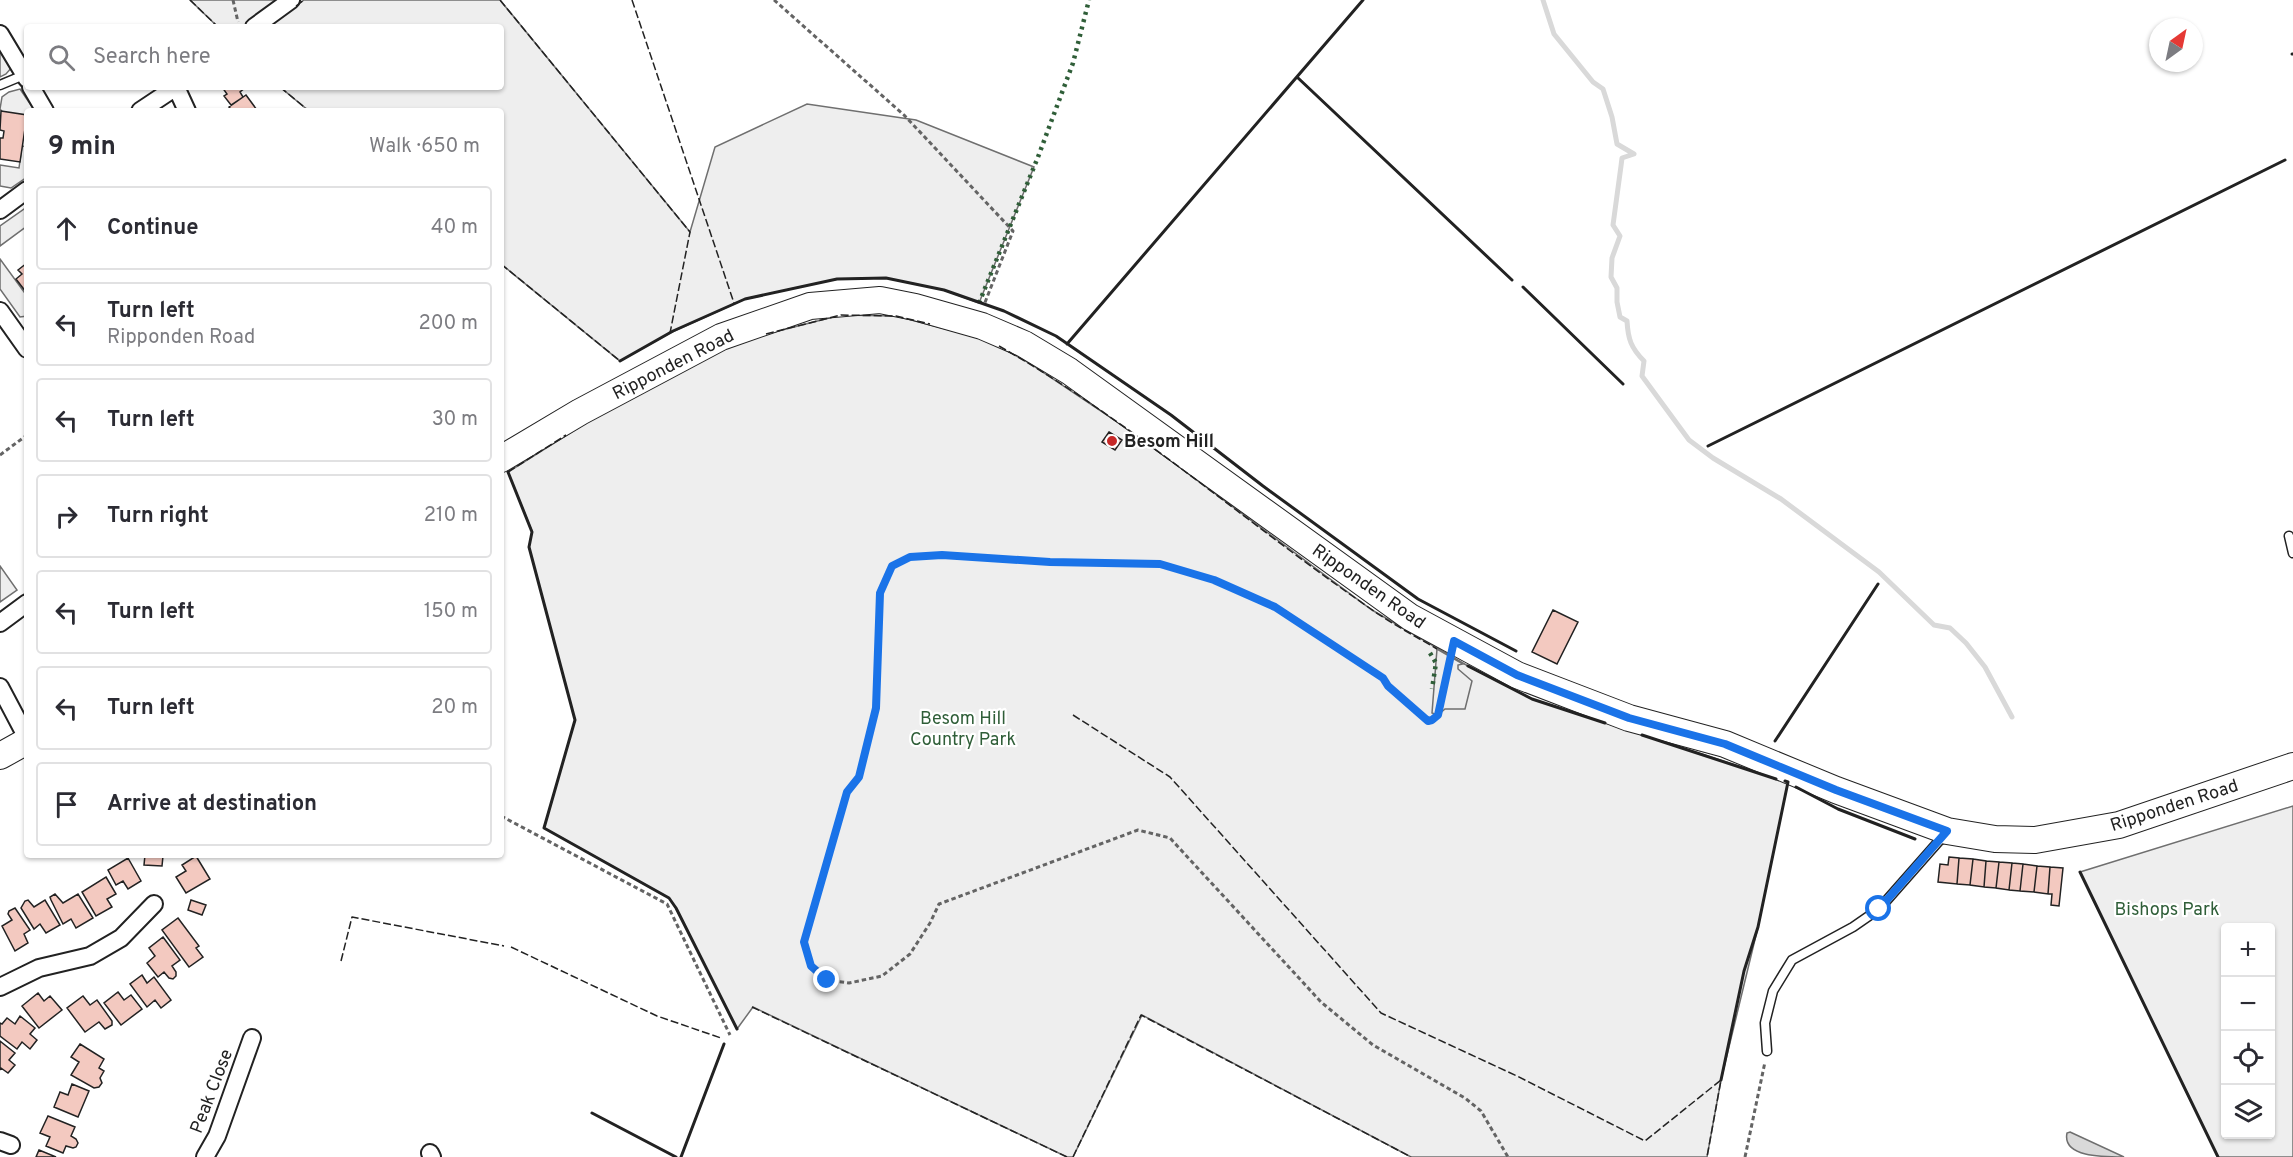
<!DOCTYPE html>
<meta charset="utf-8">
<style>
:root{--surface:#fff;--page:#f7f7f7;--text:#2b2b33;--muted:#7c7c81;--line:#e1e1e2}
body{margin:0;font-family:Overpass,sans-serif;background:var(--page);color:var(--text)}
.controls{position:absolute;right:18px;bottom:18px;display:grid;overflow:hidden;border-radius:6px;box-shadow:0 2px 4px #0004}
.controls button{width:54px;height:54px;display:grid;place-items:center;padding:0;border:0;border-bottom:2px solid var(--line);background:var(--surface);color:var(--text);font:30px sans-serif}
.compass{position:absolute;left:2149px;top:18px;width:54px;height:54px;border-radius:50%;background:var(--surface);box-shadow:0 2px 4px #0004;rotate:33deg}
.stop{position:absolute;width:18px;height:18px;margin:-14px;border:4px solid #1a73e8;border-radius:50%;background:#fff}
.stop.end{background:#1a73e8;border-color:#fff;box-shadow:0 2px 6px #0008}
.list{margin:0;padding:0;list-style:none}
h2{display:flex;justify-content:space-between;align-items:center;height:78px;margin:0;padding:0 24px;font-size:26px}
h2 small{font-size:20px;font-weight:400;color:var(--muted)}
.list li{display:grid;grid-template-columns:39px 1fr auto;gap:18px;align-items:center;box-sizing:border-box;height:84px;margin:0 12px 12px;padding:0 12px;border:2px solid var(--line);border-radius:6px}
.list b{display:block;font-size:22px;white-space:nowrap}
.list p{margin:0;font-size:20px;white-space:nowrap;color:var(--muted)}
.list em{font-size:20px;font-style:normal;color:var(--muted)}
.icon{flex:none;width:33px;height:33px;fill:none;stroke:currentColor;stroke-width:2;stroke-linecap:round;stroke-linejoin:round}
.map{position:relative;flex:none;width:2293px;height:1157px;overflow:hidden}
.search{position:absolute;background:var(--surface);box-shadow:0 2px 4px #0004;left:24px;top:24px;width:480px;height:66px;display:flex;align-items:center;gap:15px;box-sizing:border-box;padding:0 21px;border-radius:6px;color:var(--muted);font-size:22px}
.panel{position:absolute;background:var(--surface);box-shadow:0 2px 4px #0004;left:24px;top:108px;width:480px;height:750px;border-radius:6px}
.map>svg:first-child{display:block}
</style>
<div class="map">
<svg width="2293" height="1157" viewBox="0 0 2293 1157">
<rect width="100%" height="100%" fill="#fff"/>
<path fill="#eee" stroke="#6f6f6f" stroke-width="1.5" fill-rule="evenodd" d="M190,0H282L245,27H218Z
M304,0H500L690,232L715,147L807,104L916,120L1034,167L979,303L944,290L886,278L837,279L745,299L670,333L620,361L501,264V111H309L280,87H501V27H267Z
M0,46L13,66L6,74L0,77Z
M20,89L35,111H27V138H24L0,109L2,97L9,92Z
M22,146L27,147V177L11,188L0,186V165L19,168Z
M27,207V226L0,246V226Z
M0,259L27,296V316L20,317L0,289Z
M841,315L896,316L988,340L1029,363L1132,432L1372,610L1468,666L1532,699L1788,782L1758,927L1721,1080L1707,1157H1411L1142,1015L1073,1157H1067L753,1007L737,1029L676,908L669,898L544,828L575,720L529,547L532,531L508,472L624,399L735,342Z
M0,566L17,590L0,602Z
M2293,806V1157H2218L2080,872ZM2226,928H2270V1134H2226Z"/>
<path fill="#ededed" stroke="#6f6f6f" stroke-width="1.5" d="M1437,649L1463,664L1458,665V669L1472,681L1465,709H1445L1438,715L1432,713Z"/>
<path fill="#d9d9d9" stroke="#6f6f6f" stroke-width="1.5" d="M2070,1132L2124,1157C2102,1157 2062,1157 2067,1133Z"/>
<g fill="none" stroke-linecap="round" stroke-linejoin="round">
<path stroke="#d9d9d9" stroke-width="5" d="M1543,0L1554,34L1593,82L1603,89L1612,117L1617,144L1634,154L1622,158L1621,166L1613,225L1620,236L1612,258L1611,277L1617,288V302L1620,317L1627,321C1628,339 1631,348 1644,361L1642,376L1689,440L1713,458L1781,499L1879,572L1934,625L1950,628L1966,643L1985,667L2012,717"/>
</g>
<path fill="#f3c9c0" stroke="#222" stroke-width="1.5" d="M222,87H246L240,92L243,97L231,105L224,96L227,94Z
M246,95L257,110L233,111L229,107Z
M1,111L27,115L20,162L0,159V138H3L4,131L0,130Z
M27,263V291L26,292L16,279L22,274L18,270Z
M1109,432L1122,440L1115,450L1102,442Z
M1553,610L1578,622L1557,664L1532,652Z
M145,855H172L163,856L162,866L144,865Z
M196,856L210,879L186,893L176,877L186,871L182,865Z
M1949,857L1959,858L1957,884L1938,882L1940,864L1948,865Z
M128,858L141,881L128,889L123,881L116,885L108,870Z
M1959,858L1973,859L1970,885L1957,884Z
M1973,859L1986,861L1984,887L1970,885Z
M1986,861L1999,862L1996,888L1984,887Z
M1999,862L2012,863L2009,890L1996,888Z
M2012,863L2023,864L2020,891L2009,890Z
M2023,864L2037,866L2034,892L2020,891Z
M2037,866L2050,867L2048,894L2034,892Z
M2050,867L2063,868L2059,906L2051,905L2052,894H2048Z
M106,877L116,894L107,899L112,907L96,916L82,892Z
M55,894L63,903L78,894L93,918L76,928L71,919L63,924L51,900L50,897Z
M28,900L34,907L45,900L60,925L46,933L40,924L34,929L21,908L25,901Z
M191,900L206,905L202,915L188,910Z
M15,908L30,930L24,934L28,943L15,951L2,926L12,920L8,914L9,911Z
M178,918L199,946L196,948L203,957L189,967L162,930Z
M163,937L180,960L172,966L176,972V976L173,979L169,978L164,972L158,977L147,963L155,956L149,948Z
M142,975L147,983L154,977L171,1000L161,1008L155,1000L147,1007L130,984Z
M118,992L124,1000L131,995L142,1009L121,1025L104,1003Z
M38,993L44,1001L50,996L62,1010L39,1028L22,1006Z
M83,996L90,1005L97,1000L112,1021V1025L105,1029L99,1022L85,1032L67,1008Z
M20,1016L35,1028L30,1034L37,1040L30,1049L22,1042L17,1049L0,1036V1023L2,1024L7,1018L15,1024Z
M0,1041L15,1053L9,1060L15,1065L8,1073L1,1068L0,1070Z
M80,1044L104,1059L99,1068L104,1071L100,1078L102,1083L99,1087L94,1088L71,1075L79,1062L71,1057Z
M72,1084L89,1091L78,1117L54,1107L60,1092L68,1095Z
M48,1116L75,1127L71,1136L76,1139L78,1143L76,1147L73,1148L66,1146L63,1153L46,1146L50,1137L40,1133Z
M39,1150L56,1157H36Z"/>
<g fill="none" stroke-linecap="round" stroke-linejoin="round">
<g stroke="#222" stroke-width="11">
<path id="service" d="M0,85L24,75
M2289,536L2293,553
M1767,1051L1765,1023L1773,991L1792,960L1853,927L1879,909L1946,833"/>
</g>
<g stroke="#222" stroke-width="20">
<path id="minor" d="M254,27L291,0
M0,34L27,79
M31,87L45,111
M176,87L187,111
M140,111L176,87
M0,210L27,190
M0,311L27,349
M0,623L27,603
M0,687L27,738
M0,987L39,968L90,956L121,938L154,904
M0,1141L11,1145
M430,1153L432,1157
M205,1157L217,1136L252,1038"/>
</g>
<g stroke="#222" stroke-width="28">
<path id="primary" d="M501,459L580,412L721,337L810,306L880,300L915,307L982,326L1024,344L1069,371L1410,617L1517,675L1629,718L1725,744L1836,790L1947,831L1995,839L2035,840L2119,825L2293,766
M0,756L27,741"/>
</g>
<path stroke="#646464" stroke-width="3" stroke-dasharray="4.5 3" stroke-linecap="butt" d="M233,0L238,22
M774,0L904,115L1013,231L984,305
M0,455L27,435
M1449,661L1438,715L1432,720L1428,721L1388,685L1383,678L1275,607L1214,580L1160,564L1050,562L942,555L911,557L892,565L880,593L876,708L859,777L847,792L804,942L811,966L827,980L849,983L882,976L910,954L930,923L939,904L1138,830L1170,838L1321,1002L1373,1045L1465,1098L1481,1111L1508,1157
M501,816L667,904L730,1035
M1745,1157L1765,1062"/>
<use href="#service" stroke="#fff" stroke-width="8"/>
<use href="#minor" stroke="#fff" stroke-width="16"/>
<use href="#primary" stroke="#fff" stroke-width="26"/>
<path stroke="#2f5e38" stroke-width="4.5" stroke-dasharray="3 4.5" stroke-linecap="butt" d="M979,303L1038,157L1073,63L1089,0
M1430,653L1436,663L1432,689"/>
<path stroke="#222" stroke-width="1.5" stroke-dasharray="8 3" stroke-linecap="butt" d="M190,0L218,27
M500,0L690,232L670,333
M632,0L734,303
M296,6L304,0
M280,87L309,111
M501,264L620,361
M766,334L841,315L896,316L930,324
M999,346C1131,421 1246,523 1371,609C1392,624 1415,636 1437,649
M508,472L566,435
M1073,715L1170,777L1381,1013L1517,1076L1645,1141L1721,1080L1707,1157
M511,947L657,1016L721,1038
M341,961L352,917L504,946
M752,1007L1067,1157
M1073,1157L1141,1015L1411,1157"/>
<path stroke="#222" stroke-width="3" d="M2292,54H2293
M1297,77L1512,280
M1523,287L1623,384
M1067,344L1363,0
M620,361L673,331L745,299L837,279L886,278L944,290L1004,311L1056,336L1171,415L1263,486L1418,599L1516,651
M1708,446L2285,160
M508,472L532,532L529,547L575,720L544,828L669,898L676,908L737,1029
M1468,666L1532,699L1605,723
M1642,735L1776,779
M1775,741L1878,584
M1796,787L1838,809L1915,839
M2080,872L2218,1157
M1721,1080L1744,971L1758,927L1788,782L1785,781
M592,1113L676,1157
M681,1157L724,1044"/>
</g>
<g fill="none" stroke-linecap="round" stroke-linejoin="round">
<path stroke="#1a73e8" stroke-width="8" d="M827,980L811,966L804,942L847,792L859,777L876,708L880,593L892,566L910,557L942,555L1050,562L1160,564L1214,580L1275,607L1383,678L1388,686L1428,721L1432,720L1438,715L1454,641L1517,675L1629,718L1725,744L1836,790L1947,831L1879,909"/>
</g>
<circle fill="#c62828" stroke="#fff" stroke-width="2" cx="1112" cy="441" r="6"/>
<g text-anchor="middle" stroke-width="4.5" stroke-linejoin="round" paint-order="stroke">
<g font-size="18" fill="#222" stroke="#fff">
<text transform="translate(673 364) rotate(-27)" y="6">Ripponden Road</text>
<text transform="translate(1369 586) rotate(35)" y="6">Ripponden Road</text>
<text transform="translate(2174 805) rotate(-18)" y="6">Ripponden Road</text>
<text transform="translate(211 1091) rotate(-69)" y="6">Peak Close</text>
</g>
<g font-size="18" font-weight="bold" fill="#222" stroke="#fff" text-anchor="start">
<text x="1124" y="447">Besom Hill</text>
</g>
<g font-size="18" fill="#2f5e38" stroke="#fff">
<text x="963" y="724">Besom Hill<tspan x="963" dy="21">Country Park</tspan></text>
<text x="2167" y="915">Bishops Park</text>
</g>
</g>
</svg>
<div class="controls">
<button>+</button>
<button>−</button>
<button><svg class="icon" aria-label="locate" viewBox="0 0 24 24"><circle cx="12" cy="12" r="6"/><path d="M12 2v4M12 18v4M2 12h4M18 12h4"/></svg></button>
<button><svg class="icon" aria-label="layers" viewBox="0 0 24 24"><path d="M12 4l9 5-9 5-9-5zM3 14l9 5 9-5"/></svg></button>
</div>
<svg class="compass" viewBox="-18 -18 36 36"><path d="M0-13l5 13h-10z" fill="#e53935"/><path d="M0 13l5-13h-10z" fill="#7c7c81"/></svg>
<div class="stop" style="left:1879px;top:909px"></div>
<div class="stop end" style="left:827px;top:980px"></div>
<div class="search"><svg class="icon" aria-label="search" viewBox="0 0 24 24"><circle cx="10" cy="10" r="6"/><path d="M15 15l6 6"/></svg>Search here</div>
<section class="panel">
<h2>9 min<small>Walk · 650 m</small></h2>
<ul class="list">
<li><svg class="icon" aria-label="ahead" viewBox="0 0 24 24"><path d="M12 20V5M6 11l6-6 6 6"/></svg><div><b>Continue</b></div><em>40 m</em></li>
<li><svg class="icon" aria-label="left" viewBox="0 0 24 24"><path d="M17 20v-9H6M10 6l-5 5 5 5"/></svg><div><b>Turn left</b><p>Ripponden Road</p></div><em>200 m</em></li>
<li><svg class="icon" aria-label="left" viewBox="0 0 24 24"><path d="M17 20v-9H6M10 6l-5 5 5 5"/></svg><div><b>Turn left</b></div><em>30 m</em></li>
<li><svg class="icon" aria-label="right" viewBox="0 0 24 24"><path d="M7 20v-9h11M14 6l5 5-5 5"/></svg><div><b>Turn right</b></div><em>210 m</em></li>
<li><svg class="icon" aria-label="left" viewBox="0 0 24 24"><path d="M17 20v-9H6M10 6l-5 5 5 5"/></svg><div><b>Turn left</b></div><em>150 m</em></li>
<li><svg class="icon" aria-label="left" viewBox="0 0 24 24"><path d="M17 20v-9H6M10 6l-5 5 5 5"/></svg><div><b>Turn left</b></div><em>20 m</em></li>
<li><svg class="icon" aria-label="arrive" viewBox="0 0 24 24"><path d="M6 21V4h12l-3 4 3 4H6"/></svg><div><b>Arrive at destination</b></div></li>
</ul>
</section>
</div>
